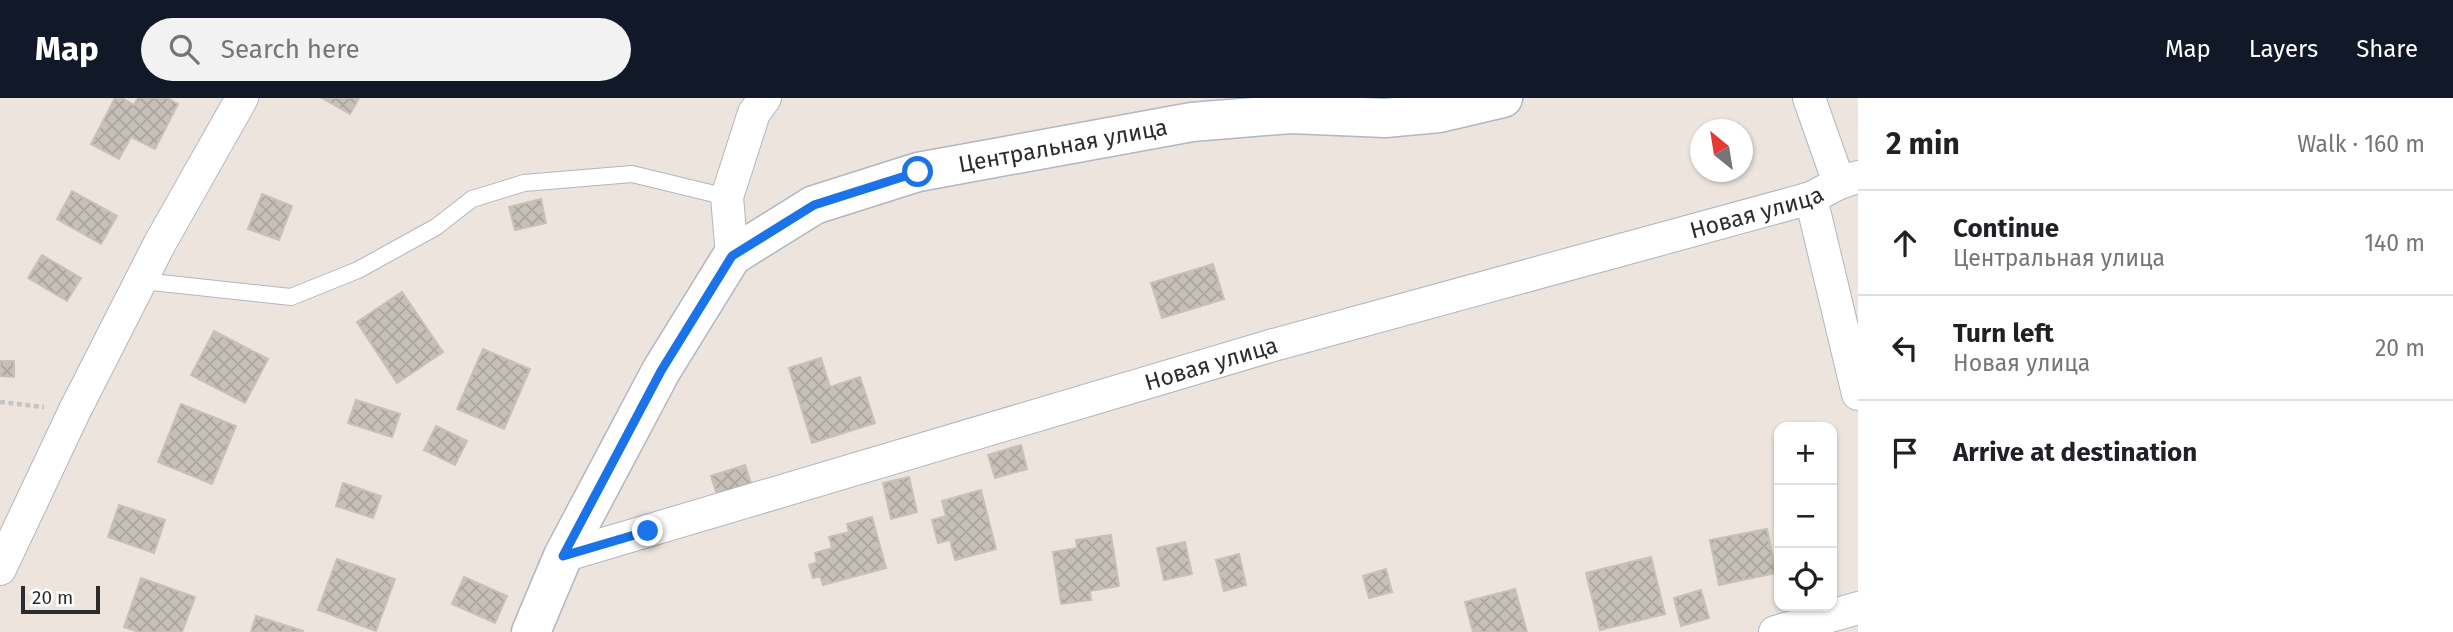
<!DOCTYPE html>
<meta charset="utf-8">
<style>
:root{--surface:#fff;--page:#f2f2f2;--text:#202124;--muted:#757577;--line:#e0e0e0;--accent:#111827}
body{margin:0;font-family:"Fira Sans",sans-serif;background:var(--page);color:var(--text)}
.controls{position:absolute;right:21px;bottom:21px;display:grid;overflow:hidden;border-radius:14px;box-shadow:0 2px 5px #0004}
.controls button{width:63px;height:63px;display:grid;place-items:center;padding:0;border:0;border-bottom:2px solid var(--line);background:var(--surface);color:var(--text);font:35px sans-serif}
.compass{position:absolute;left:1690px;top:21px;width:63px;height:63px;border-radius:50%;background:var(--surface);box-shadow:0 2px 5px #0004;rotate:330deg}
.scale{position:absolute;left:21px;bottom:18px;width:79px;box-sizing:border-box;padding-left:7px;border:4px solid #2c2c2c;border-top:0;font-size:19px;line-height:24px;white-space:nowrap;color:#2c2c2c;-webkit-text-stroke:5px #fff;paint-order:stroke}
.stop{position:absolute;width:21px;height:21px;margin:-16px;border:5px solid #1a73e8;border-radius:50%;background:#fff}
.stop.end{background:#1a73e8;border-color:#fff;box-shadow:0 2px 7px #0008}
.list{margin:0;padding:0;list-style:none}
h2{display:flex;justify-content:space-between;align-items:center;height:91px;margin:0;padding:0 28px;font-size:30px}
h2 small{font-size:23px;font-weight:400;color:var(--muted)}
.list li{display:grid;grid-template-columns:46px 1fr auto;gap:21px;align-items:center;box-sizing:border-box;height:105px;padding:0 28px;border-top:2px solid var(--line)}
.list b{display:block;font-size:26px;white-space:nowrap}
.list p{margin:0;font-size:23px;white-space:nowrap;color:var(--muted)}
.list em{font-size:23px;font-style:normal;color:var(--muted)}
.icon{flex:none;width:38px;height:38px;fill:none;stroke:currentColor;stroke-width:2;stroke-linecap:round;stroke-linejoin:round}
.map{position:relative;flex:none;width:1858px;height:534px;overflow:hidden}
header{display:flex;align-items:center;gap:42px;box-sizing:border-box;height:98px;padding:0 35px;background:var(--accent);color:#fff}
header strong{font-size:33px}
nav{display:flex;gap:38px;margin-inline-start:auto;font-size:24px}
.search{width:490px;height:63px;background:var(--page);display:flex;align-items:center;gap:18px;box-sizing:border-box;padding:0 24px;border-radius:38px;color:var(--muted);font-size:26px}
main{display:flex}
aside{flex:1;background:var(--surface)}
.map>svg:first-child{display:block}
</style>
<header>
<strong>Map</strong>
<div class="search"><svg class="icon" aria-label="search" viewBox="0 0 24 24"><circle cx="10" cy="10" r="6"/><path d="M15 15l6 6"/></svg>Search here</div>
<nav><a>Map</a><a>Layers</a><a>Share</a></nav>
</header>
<main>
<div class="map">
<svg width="1858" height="534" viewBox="0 0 1858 534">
<defs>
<pattern id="building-cross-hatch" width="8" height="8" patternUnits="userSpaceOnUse" patternTransform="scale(1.75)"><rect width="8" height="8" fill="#c6c0b9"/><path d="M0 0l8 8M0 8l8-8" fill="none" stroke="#aaa59f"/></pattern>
</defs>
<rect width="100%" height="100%" fill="#eee4de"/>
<path fill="url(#building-cross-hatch)" stroke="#c9c0b7" stroke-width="2" d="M115,0H122L134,7L138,0H167L178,6L155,51L131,39L119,61L91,46Z
M322,0H359L350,16Z
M72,93L117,118L101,146L57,121Z
M262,96L292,108L279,142L248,131Z
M541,101L546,125L515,132L509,109Z
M42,157L81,180L67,203L28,180Z
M1213,166L1224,201L1162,220L1151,185Z
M402,194L443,254L397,285L357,224Z
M214,233L268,261L245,305L191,277Z
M483,251L530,271L504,331L457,311Z
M821,260L830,289L860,279L875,325L812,345L789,270Z
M0,263H14V279L0,278Z
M356,302L400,316L392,339L348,325Z
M181,306L236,328L212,386L158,364Z
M436,328L467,343L455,367L424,352Z
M1021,347L1027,371L995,380L988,357Z
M745,367L753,391L719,403L711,378Z
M909,379L917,414L891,421L883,385Z
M343,385L381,398L373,420L336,408Z
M981,392L996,451L955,462L950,442L938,445L932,422L946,418L942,403Z
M119,407L165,422L154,455L108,439Z
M872,419L886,470L823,487L820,478L813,480L809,467L817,464L815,455L832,450L829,439L849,434L847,426Z
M1767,431L1776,475L1719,487L1710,442Z
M1111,437L1119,488L1090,493L1091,502L1061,506L1053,454L1077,450L1076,442Z
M1185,444L1192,476L1164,482L1157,450Z
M1239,456L1246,487L1224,493L1216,462Z
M1651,459L1665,516L1600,532L1586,475Z
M337,461L395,481L376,533L318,512Z
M1386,471L1392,494L1369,500L1363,478Z
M464,479L507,498L495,525L452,506Z
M141,480L195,499L182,534H139L124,529Z
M1515,491L1527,534H1473L1465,504Z
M1701,492L1709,520L1681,528L1674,500Z
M256,518L303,533V534H251Z"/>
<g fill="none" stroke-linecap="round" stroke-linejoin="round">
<g stroke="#b2b6c0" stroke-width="18">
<path id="service" d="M142,183L291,199L358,172L436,129L472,101L524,85L632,76L727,99"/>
</g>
<g stroke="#b2b6c0" stroke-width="34">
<g id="minor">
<path d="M1809,0L1839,85"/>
<path d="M1811,100L1858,296"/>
<path d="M732,158L727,99L754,15L765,0"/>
<path id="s1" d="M563,458L1270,248L1811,100L1839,85L1858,79"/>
<path d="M0,471L75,312L160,145L242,0"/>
<path d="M1775,534L1858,510"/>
</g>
</g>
<g stroke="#b2b6c0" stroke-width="41">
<g id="tertiary">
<path id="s2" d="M531,534L563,458L661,273L732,158L814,107L918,74L1192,24L1291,16L1385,20L1439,15L1503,0"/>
</g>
</g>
<path stroke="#c4c4c4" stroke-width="4.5" stroke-dasharray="5 3.5" stroke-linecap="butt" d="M0,304L44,309"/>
<use href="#service" stroke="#fff" stroke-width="16"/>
<use href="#minor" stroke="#fff" stroke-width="32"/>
<use href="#tertiary" stroke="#fff" stroke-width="38"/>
</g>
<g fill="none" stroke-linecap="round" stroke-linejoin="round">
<path stroke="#1a73e8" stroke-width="9" d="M648,433L563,458L661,273L732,158L814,107L918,74"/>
</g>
<g text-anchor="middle" stroke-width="5" stroke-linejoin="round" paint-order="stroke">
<g font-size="23" fill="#2c2c2c" stroke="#fff">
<text dy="8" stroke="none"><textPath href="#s2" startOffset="780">Центральная улица</textPath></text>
<text dy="8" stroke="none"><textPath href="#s1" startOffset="1242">Новая улица</textPath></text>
<text dy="8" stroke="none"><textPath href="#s1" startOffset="676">Новая улица</textPath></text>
</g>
</g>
</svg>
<div class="controls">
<button>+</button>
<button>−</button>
<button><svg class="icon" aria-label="locate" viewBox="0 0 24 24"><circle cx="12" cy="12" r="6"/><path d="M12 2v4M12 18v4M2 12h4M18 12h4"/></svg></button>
</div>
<svg class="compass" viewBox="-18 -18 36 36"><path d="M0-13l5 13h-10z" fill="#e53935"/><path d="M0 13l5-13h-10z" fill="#757577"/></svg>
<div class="scale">20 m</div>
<div class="stop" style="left:918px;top:74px"></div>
<div class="stop end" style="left:648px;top:433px"></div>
</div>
<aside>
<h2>2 min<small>Walk · 160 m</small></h2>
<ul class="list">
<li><svg class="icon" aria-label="ahead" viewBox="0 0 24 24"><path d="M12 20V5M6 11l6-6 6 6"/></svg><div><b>Continue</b><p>Центральная улица</p></div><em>140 m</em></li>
<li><svg class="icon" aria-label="left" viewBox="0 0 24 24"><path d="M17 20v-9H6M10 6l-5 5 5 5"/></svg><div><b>Turn left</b><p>Новая улица</p></div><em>20 m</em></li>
<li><svg class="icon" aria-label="arrive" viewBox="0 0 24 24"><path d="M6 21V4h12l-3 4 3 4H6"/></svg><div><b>Arrive at destination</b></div></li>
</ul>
</aside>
</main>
